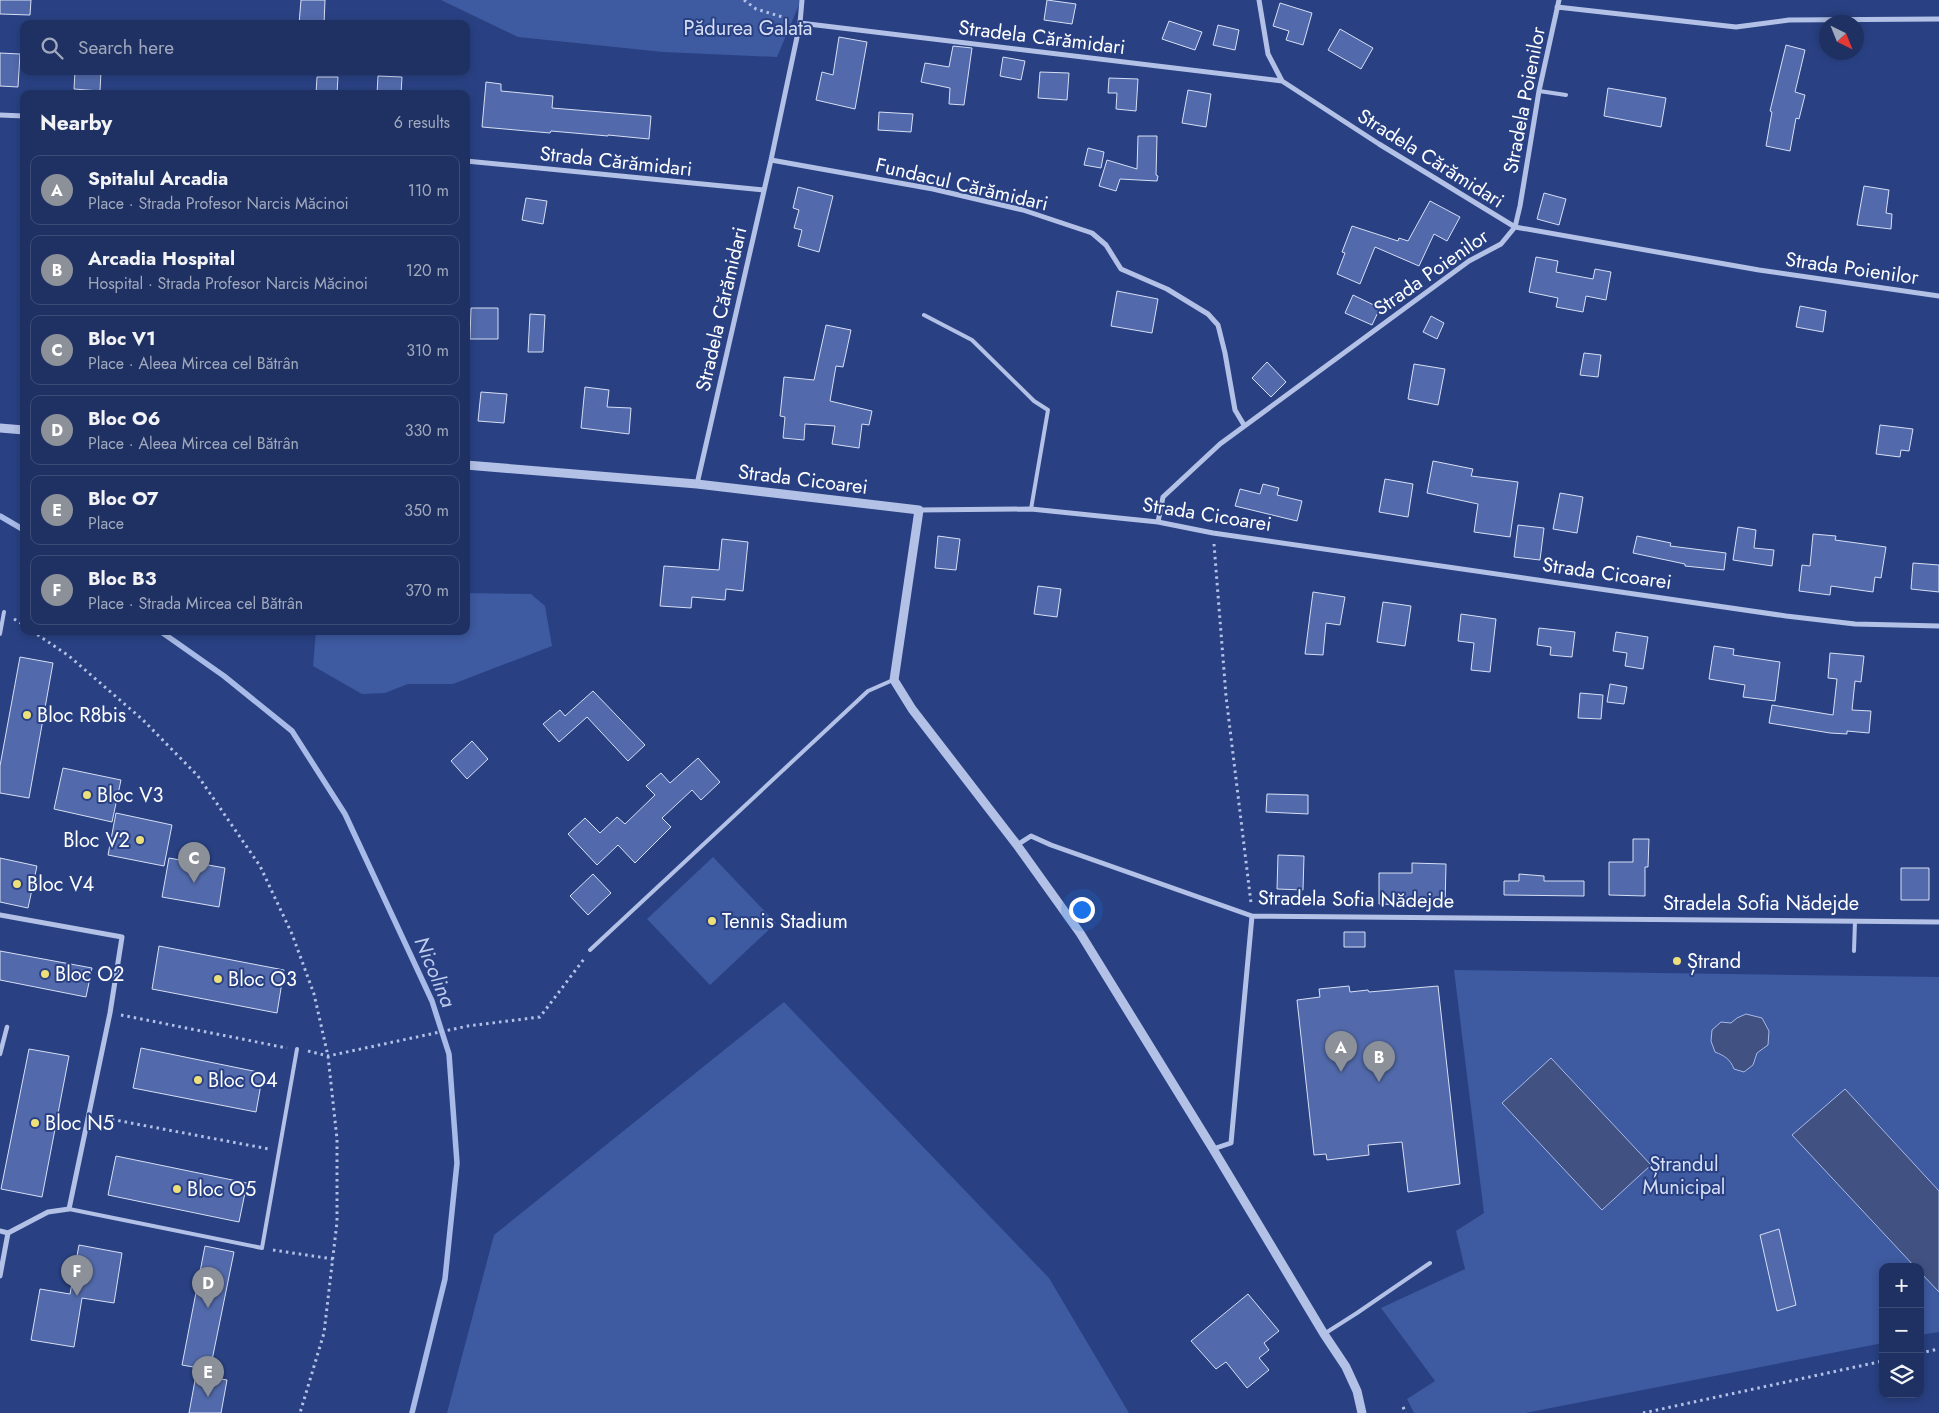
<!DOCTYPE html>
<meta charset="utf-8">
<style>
:root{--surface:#1f3162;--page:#2c3d6b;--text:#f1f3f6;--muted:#a1a9be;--line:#3c4c77;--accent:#8c9099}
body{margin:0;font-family:Jost,sans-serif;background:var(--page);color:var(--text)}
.controls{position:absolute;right:15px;bottom:15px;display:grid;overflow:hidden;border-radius:10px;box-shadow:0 2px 8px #0003}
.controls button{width:45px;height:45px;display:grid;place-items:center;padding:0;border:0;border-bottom:1px solid var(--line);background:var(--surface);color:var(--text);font:25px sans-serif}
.compass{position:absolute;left:1819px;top:15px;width:45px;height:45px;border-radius:50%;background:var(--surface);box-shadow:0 2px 8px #0003;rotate:137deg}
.you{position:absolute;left:1081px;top:909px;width:18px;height:18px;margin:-12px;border:4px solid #fff;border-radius:50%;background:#1a73e8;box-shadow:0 0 0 8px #1a73e833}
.badge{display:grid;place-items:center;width:32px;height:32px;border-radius:50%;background:var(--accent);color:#fff;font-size:16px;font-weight:700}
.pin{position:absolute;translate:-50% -41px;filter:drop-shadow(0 1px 2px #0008)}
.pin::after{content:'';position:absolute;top:26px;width:18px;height:15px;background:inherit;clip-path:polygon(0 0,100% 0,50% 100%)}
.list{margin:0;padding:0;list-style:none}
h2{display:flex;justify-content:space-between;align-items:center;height:65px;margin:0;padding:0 20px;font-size:21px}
h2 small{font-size:16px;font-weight:400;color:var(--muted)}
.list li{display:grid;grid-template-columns:32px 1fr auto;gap:15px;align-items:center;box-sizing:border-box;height:70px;margin:0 10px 10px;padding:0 10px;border:1px solid var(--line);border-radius:10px}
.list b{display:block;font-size:19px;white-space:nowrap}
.list p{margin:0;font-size:16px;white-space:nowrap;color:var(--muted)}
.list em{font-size:16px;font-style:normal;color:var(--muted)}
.icon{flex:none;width:28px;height:28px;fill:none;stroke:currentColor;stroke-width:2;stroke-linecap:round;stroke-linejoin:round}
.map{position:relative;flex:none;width:1939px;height:1413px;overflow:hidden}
.search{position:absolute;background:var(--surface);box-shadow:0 2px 8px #0003;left:20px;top:20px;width:450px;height:55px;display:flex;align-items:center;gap:12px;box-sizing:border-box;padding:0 18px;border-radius:10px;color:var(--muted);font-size:19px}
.panel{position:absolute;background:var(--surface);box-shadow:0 2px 8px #0003;left:20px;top:90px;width:450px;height:545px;border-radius:10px}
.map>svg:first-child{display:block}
</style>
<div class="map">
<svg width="1939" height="1413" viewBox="0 0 1939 1413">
<rect width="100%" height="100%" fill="#294183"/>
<path fill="#3e5aa0" d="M441,0H801L777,57L663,52L518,37Z
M466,593L531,594L545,606L552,646L453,684H408L385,693L362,694L313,666L316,631H466Z
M713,857L776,923L710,985L647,919Z
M1454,970L1939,977V1332L1920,1335V1267H1883V1343L1525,1413H1414L1407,1399L1435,1381L1381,1308L1465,1269L1456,1231L1484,1213Z
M784,1002L1049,1278L1129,1413H447L494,1235Z"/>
<path fill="#415282" stroke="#a8bae7" d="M1746,1014L1762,1018L1769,1031L1768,1045L1757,1053L1753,1065L1744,1072L1734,1069C1730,1059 1725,1056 1715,1052L1711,1041L1712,1030L1721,1022L1731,1023L1737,1018Z
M1551,1058L1651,1165L1602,1210L1502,1103Z
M1845,1089L1939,1191V1292L1920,1272V1267H1915L1792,1135Z"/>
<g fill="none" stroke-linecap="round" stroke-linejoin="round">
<path stroke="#a8bae7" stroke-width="5.5" d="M0,516L24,530
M160,631L224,676L292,731L345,814L432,1001L449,1054L457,1163L445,1279L412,1413"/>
</g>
<path fill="#526aab" stroke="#d6dff5" d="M0,0H31L30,15L0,14Z
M301,0H325L324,24H299Z
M1047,0L1076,4L1072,24L1044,20Z
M1280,3L1312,13L1303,45L1286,40L1289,31L1273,26Z
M1169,21L1202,32L1195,50L1162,39Z
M1218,25L1239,30L1235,50L1213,45Z
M1340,29L1373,48L1361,69L1328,50Z
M839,37L867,42L855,109L816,100L822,72L833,75Z
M1786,45L1805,50L1795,92L1805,95L1799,119L1796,118L1790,151L1766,146L1772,112L1770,111Z
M953,46L972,48L964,105L949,104L950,88L921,82L925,63L949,67Z
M0,53L20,54L18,87L0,86Z
M1003,57L1025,61L1021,80L1000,76Z
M75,71H101L100,91L74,89Z
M1040,72L1069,73L1067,100L1038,98Z
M378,76L402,77L401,94H377Z
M317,77H338L337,94H316Z
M1109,78L1138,79L1136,111L1116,109L1117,93H1108Z
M486,82L501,84V91L553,96L552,108L651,116L649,139L608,135V136L551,131L550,133L482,127Z
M1608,88L1666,98L1661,127L1604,116Z
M1188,90L1211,94L1206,127L1182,123Z
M879,112L913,114L911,132L878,130Z
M1138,136H1157L1156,175L1158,176L1157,181L1120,179L1116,191L1099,186L1107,160L1137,169Z
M1088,148L1104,152L1101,168L1084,165Z
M1864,186L1889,190L1886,213L1892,214L1891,229L1857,225Z
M798,187L833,196L819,252L798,246L802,230L794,228L799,210L793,208Z
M1544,193L1566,199L1559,225L1537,219Z
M526,198L547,201L543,224L522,220Z
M1430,201L1460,217L1447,241L1434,234L1419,266L1375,247L1360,284L1337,274L1345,253L1342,252L1352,226L1398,241L1399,238L1408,241Z
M1536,257L1558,261L1556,272L1593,279L1595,269L1611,272L1606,300L1586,296L1583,312L1556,307L1558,298L1529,292Z
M1117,291L1158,299L1152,333L1111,326Z
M1353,295L1380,308L1372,325L1345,313Z
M1800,306L1826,311L1823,332L1796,327Z
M471,308H498V339H470Z
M530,314L545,315L543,352H528Z
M1431,316L1444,323L1437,339L1423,332Z
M826,325L851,330L843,367L836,366L830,401L872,411L869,425L862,424L859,448L832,444L835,426L805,424L804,440L783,438L785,417L780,416L784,377L814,380Z
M1584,353L1601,355L1598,377L1580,375Z
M1267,362L1286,382L1271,397L1252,378Z
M1414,364L1445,369L1438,405L1408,399Z
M585,387L609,390L607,407L631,408L629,434L581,428Z
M481,392L507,394L504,423L478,421Z
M1880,425L1913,429L1909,451L1901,450L1900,457L1876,454Z
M1433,461L1473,469L1471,476L1518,482L1510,537L1474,532L1478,504L1427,493Z
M1385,479L1413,484L1408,517L1379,512Z
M1263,484L1279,488L1277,495L1302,501L1297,521L1235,506L1240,489L1260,494Z
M1560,493L1583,497L1577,533L1553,529Z
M1518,525L1544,528L1540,560L1514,557Z
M1738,527L1756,530L1754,548L1774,550L1772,566L1733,560Z
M1813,534L1836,536L1835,540L1886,547L1881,578L1875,577L1873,592L1831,586L1830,595L1799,591L1802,565L1810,566Z
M938,536L960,539L956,570L935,568Z
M1637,536L1671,543L1670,546L1726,553L1724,570L1685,566V564L1633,553Z
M722,539L748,542L743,591L726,589L725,600L692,597L691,608L660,606L664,566L719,570Z
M1913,563L1939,565V592L1911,589Z
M1038,586L1061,589L1057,617L1034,614Z
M1313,592L1345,597L1340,625L1326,623L1323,655L1305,654Z
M1383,602L1411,606L1405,646L1377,642Z
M1461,614L1496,619L1490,672L1471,670L1474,643L1458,641Z
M1539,628L1575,632L1572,657L1550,655L1551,647L1537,645Z
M1616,632L1648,637L1643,669L1625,666L1627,653L1613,651Z
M1714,646L1734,649L1733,655L1780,662L1775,701L1743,697L1745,685L1709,679Z
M1830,653L1864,656L1861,682L1855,681L1852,710L1871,711L1869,733L1847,731V734L1830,733L1769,723L1772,705L1833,715L1837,679L1828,678Z
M20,657L53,663L29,798L0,793V766Z
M1610,684L1627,687L1624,704L1607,702Z
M593,691L645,745L628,761L587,717L559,742L543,724L560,710L565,716Z
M1580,693L1603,695L1601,719L1578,718Z
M472,741L488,759L467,779L451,761Z
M698,758L720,782L701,800L692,790L662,818L671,827L635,863L618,845L597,865L568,834L585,818L600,833L617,817L625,824L655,795L646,786L661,773L670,783Z
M63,768L121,780L112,822L54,809Z
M1267,794L1308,795V814L1266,812Z
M116,813L172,825L164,866L108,855Z
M1633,839H1649L1648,867H1645V896L1609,895V862H1633Z
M1278,855L1304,856L1303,890L1277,889Z
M0,858L37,866L28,908L0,902Z
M169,858L225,868L219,907L162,897Z
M1412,863L1446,864L1445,906L1379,904V873H1412Z
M1901,868H1929V900H1901Z
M593,874L611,893L588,915L570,896Z
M1519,874L1544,876V881H1584V896L1504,895V881H1519Z
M1344,932H1365V947H1344Z
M159,946L284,970L277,1013L152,989Z
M0,951L92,968L86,997L0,980Z
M1349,986L1350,992L1368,990L1369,992L1438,986L1460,1184L1408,1192L1402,1142L1368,1145L1369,1155L1327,1160L1326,1154L1314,1155L1297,1000L1320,997L1319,989Z
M141,1048L263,1073L256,1112L133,1088Z
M29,1049L69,1056L42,1197L1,1189Z
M116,1156L247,1183L239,1222L108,1195Z
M1779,1229L1796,1305L1777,1311L1760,1235Z
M79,1245L122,1253L114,1303L82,1298L74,1347L31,1340L40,1289L70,1294Z
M205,1246L234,1252L210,1370L182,1365Z
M1248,1294L1279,1331L1264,1343L1269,1350L1259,1358L1269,1370L1247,1388L1226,1362L1216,1369L1191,1341Z
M196,1375L227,1380L221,1413H189Z"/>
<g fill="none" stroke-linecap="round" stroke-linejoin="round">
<path stroke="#b3c1e7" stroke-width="3" stroke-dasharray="2.5 4" stroke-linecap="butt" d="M744,0L756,9L789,19
M1214,544L1226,696L1251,903
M14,619L24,625
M32,631L69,656L143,720L198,776L260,866L292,934L314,994L328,1056L337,1139V1222L324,1333L300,1413
M121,1015L287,1048
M308,1051L328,1056L468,1026L540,1017L584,959
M99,1117L269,1149
M273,1250L333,1259
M1920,1353L1939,1349
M1403,1407L1406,1413
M1643,1413L1883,1361"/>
<path stroke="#b3c1e7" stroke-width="4" d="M1539,91L1566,95
M924,315L972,340L1034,401L1048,410L1031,509
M0,634L4,612
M590,950L868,691L893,680
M1854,951L1855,921
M69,1209L262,1248L297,1049
M1324,1334L1357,1313L1430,1263"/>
<path stroke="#b3c1e7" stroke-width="4.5" d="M0,1054L7,1027"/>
<path stroke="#b3c1e7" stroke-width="5" d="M1259,0L1268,54L1282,81
M1557,7L1736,27L1789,20L1939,19
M800,23L1282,81L1379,144L1515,227L1759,270L1939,296
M0,115L24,116
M771,160L933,189L1023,210L1092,233L1106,245L1121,269L1167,289L1208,314L1218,325L1225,353L1235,410L1244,425
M466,161L764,190
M697,484L771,160L800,23L802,0
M919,510L1031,509L1158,522L1213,533L1786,616L1855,624L1939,626
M1158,522L1163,497L1220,444L1469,261L1501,244L1515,227L1520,206L1539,91L1559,0
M1017,845L1031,836L1051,845L1252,916L1939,922
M0,915L122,937L110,1013L69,1209L48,1212L8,1233
M1213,1149L1231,1143L1252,916
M0,1231L8,1233L0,1276"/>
<path stroke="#b3c1e7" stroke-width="9" d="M0,428L24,430
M466,465L697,484L919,510L894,680L912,709L1017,845L1080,933L1213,1149L1324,1334L1346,1367L1357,1391L1362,1413"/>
</g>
<g fill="#ede07a" stroke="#294183" stroke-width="2">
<circle cx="27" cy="715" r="5"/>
<circle cx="87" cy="795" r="5"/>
<circle cx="140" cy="840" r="5"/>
<circle cx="17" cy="884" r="5"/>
<circle cx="712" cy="921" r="5"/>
<circle cx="1677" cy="961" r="5"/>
<circle cx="45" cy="974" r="5"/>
<circle cx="218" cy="979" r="5"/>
<circle cx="198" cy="1080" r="5"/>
<circle cx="35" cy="1123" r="5"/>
<circle cx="177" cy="1189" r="5"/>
</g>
<g text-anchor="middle" stroke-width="4" stroke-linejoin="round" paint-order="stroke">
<g font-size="20" fill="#d6dff5" stroke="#294183">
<text x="748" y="35">Pădurea Galata</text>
<text x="1684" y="1171">Ștrandul<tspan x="1684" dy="23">Municipal</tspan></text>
</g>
<g font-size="20" fill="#fff" stroke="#294183">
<text transform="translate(1042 37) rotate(7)" y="7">Stradela Cărămidari</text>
<text transform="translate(1524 100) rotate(-79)" y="7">Stradela Poienilor</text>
<text transform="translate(1431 158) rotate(32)" y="7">Stradela Cărămidari</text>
<text transform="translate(616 161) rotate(6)" y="7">Strada Cărămidari</text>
<text transform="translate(962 184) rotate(13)" y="7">Fundacul Cărămidari</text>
<text transform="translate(1852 268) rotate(8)" y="7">Strada Poienilor</text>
<text transform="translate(1431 272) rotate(-35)" y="7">Strada Poienilor</text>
<text transform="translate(721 309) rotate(-77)" y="7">Stradela Cărămidari</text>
<text transform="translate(803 479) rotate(7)" y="7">Strada Cicoarei</text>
<text transform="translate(1207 514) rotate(9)" y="7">Strada Cicoarei</text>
<text transform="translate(1607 573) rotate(8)" y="7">Strada Cicoarei</text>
<text transform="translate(1356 899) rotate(1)" y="7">Stradela Sofia Nădejde</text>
<text x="1761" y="910">Stradela Sofia Nădejde</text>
</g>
<g font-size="20" fill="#fff" stroke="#294183" text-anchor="start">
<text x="37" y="722">Bloc R8bis</text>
<text x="97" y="802">Bloc V3</text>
<text x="130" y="847" text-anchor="end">Bloc V2</text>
<text x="27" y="891">Bloc V4</text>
<text x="722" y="928">Tennis Stadium</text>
<text x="1687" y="968">Ștrand</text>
<text x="55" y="981">Bloc O2</text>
<text x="228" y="986">Bloc O3</text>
<text x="208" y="1087">Bloc O4</text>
<text x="45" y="1130">Bloc N5</text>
<text x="187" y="1196">Bloc O5</text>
</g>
<g font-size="21" font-style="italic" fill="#bfccee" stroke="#294183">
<text transform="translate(435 972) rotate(67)" y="7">Nicolina</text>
</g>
</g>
</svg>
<div class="controls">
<button>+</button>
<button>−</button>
<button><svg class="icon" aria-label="layers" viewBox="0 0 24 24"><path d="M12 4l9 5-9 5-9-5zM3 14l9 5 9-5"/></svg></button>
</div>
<svg class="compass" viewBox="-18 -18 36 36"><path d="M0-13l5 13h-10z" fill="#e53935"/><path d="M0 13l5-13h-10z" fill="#a1a9be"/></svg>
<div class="you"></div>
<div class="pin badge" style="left:1341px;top:1072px">A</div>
<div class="pin badge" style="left:1379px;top:1082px">B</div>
<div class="pin badge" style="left:194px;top:883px">C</div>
<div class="pin badge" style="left:208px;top:1308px">D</div>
<div class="pin badge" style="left:208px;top:1397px">E</div>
<div class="pin badge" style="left:77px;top:1296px">F</div>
<div class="search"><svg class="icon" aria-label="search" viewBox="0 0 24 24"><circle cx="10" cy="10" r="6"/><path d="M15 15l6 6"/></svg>Search here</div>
<section class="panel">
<h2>Nearby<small>6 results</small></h2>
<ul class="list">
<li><span class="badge">A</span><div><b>Spitalul Arcadia</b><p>Place · Strada Profesor Narcis Măcinoi</p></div><em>110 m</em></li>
<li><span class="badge">B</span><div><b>Arcadia Hospital</b><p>Hospital · Strada Profesor Narcis Măcinoi</p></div><em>120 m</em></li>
<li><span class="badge">C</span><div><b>Bloc V1</b><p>Place · Aleea Mircea cel Bătrân</p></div><em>310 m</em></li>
<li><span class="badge">D</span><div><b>Bloc O6</b><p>Place · Aleea Mircea cel Bătrân</p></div><em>330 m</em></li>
<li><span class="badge">E</span><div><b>Bloc O7</b><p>Place</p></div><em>350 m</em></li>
<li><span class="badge">F</span><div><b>Bloc B3</b><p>Place · Strada Mircea cel Bătrân</p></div><em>370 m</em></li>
</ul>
</section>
</div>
